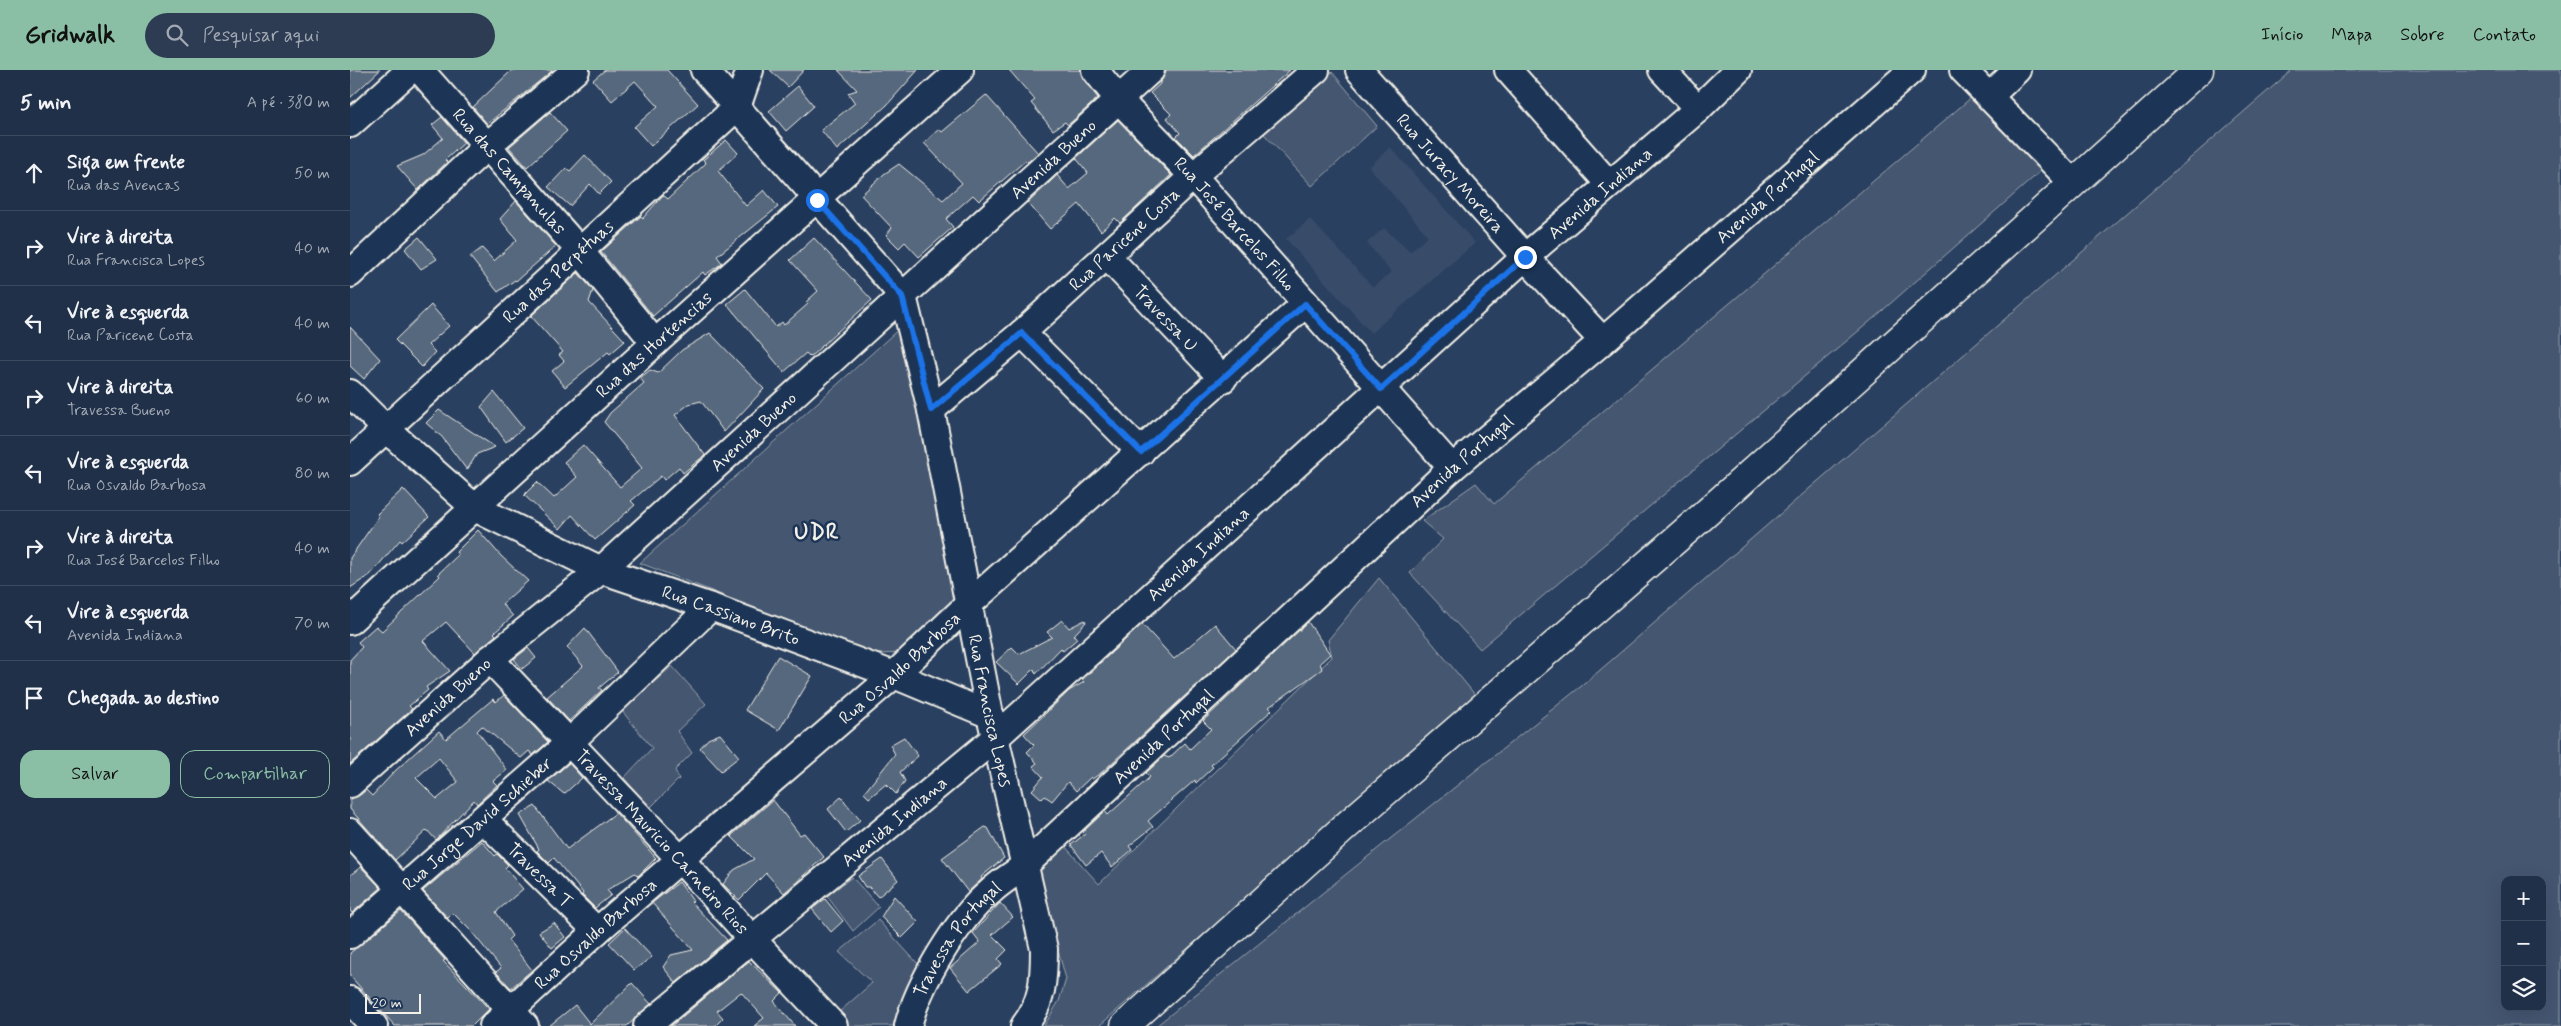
<!DOCTYPE html>
<html lang="pt">
<meta charset="utf-8">
<style>
:root{--surface:#203048;--page:#2d3c52;--text:#f1f3f6;--muted:#a2a9b4;--line:#3d4b60;--accent:#8abfa5}
body{margin:0;font-family:Mynerve,sans-serif;background:var(--page);color:var(--text)}
.controls{position:absolute;right:15px;bottom:15px;display:grid;overflow:hidden;border-radius:10px;box-shadow:0 5px 20px #0002}
.controls button{width:45px;height:45px;display:grid;place-items:center;padding:0;border:0;border-bottom:1px solid var(--line);background:var(--surface);color:var(--text);font:25px sans-serif}
.scale{position:absolute;left:15px;bottom:12px;width:56px;box-sizing:border-box;padding-left:5px;border:2px solid #f4f1e8;border-top:0;font-size:14px;line-height:18px;white-space:nowrap;color:#f4f1e8;-webkit-text-stroke:4px #1d3557;paint-order:stroke}
.stop{position:absolute;width:15px;height:15px;margin:-11px;border:4px solid #1a73e8;border-radius:50%;background:#fff}
.stop.end{background:#1a73e8;border-color:#fff;box-shadow:0 1px 5px #0008}
.list{margin:0;padding:0;list-style:none}
h2{display:flex;justify-content:space-between;align-items:center;height:65px;margin:0;padding:0 20px;font-size:21px}
h2 small{font-size:16px;font-weight:400;color:var(--muted)}
.list li{display:grid;grid-template-columns:32px 1fr auto;gap:15px;align-items:center;box-sizing:border-box;height:75px;padding:0 20px;border-top:1px solid var(--line)}
.list b{display:block;font-size:19px;white-space:nowrap}
.list p{margin:0;font-size:16px;white-space:nowrap;color:var(--muted)}
.list em{font-size:16px;font-style:normal;color:var(--muted)}
.actions{display:flex;gap:10px;padding:15px 20px}
.actions a{flex:1;padding:11px 0;border:1px solid var(--accent);border-radius:15px;text-align:center;font-size:18px;color:var(--accent)}
.actions .main{background:var(--accent);color:#111}
.icon{flex:none;width:28px;height:28px;fill:none;stroke:currentColor;stroke-width:2;stroke-linecap:round;stroke-linejoin:round}
.map{position:relative;flex:none;width:2211px;height:956px;overflow:hidden}
header{display:flex;align-items:center;gap:30px;box-sizing:border-box;height:70px;padding:0 25px;background:var(--accent);color:#111}
header strong{font-size:24px}
nav{display:flex;gap:28px;margin-inline-start:auto;font-size:18px}
.search{width:350px;height:45px;background:var(--page);display:flex;align-items:center;gap:12px;box-sizing:border-box;padding:0 18px;border-radius:28px;color:var(--muted);font-size:19px}
main{display:flex}
aside{flex:1;background:var(--surface)}
.map>svg:first-child{display:block}
</style>
<header>
<strong>Gridwalk</strong>
<div class="search"><svg class="icon" aria-label="search" viewBox="0 0 24 24"><circle cx="10" cy="10" r="6"/><path d="M15 15l6 6"/></svg>Pesquisar aqui</div>
<nav><a>Início</a><a>Mapa</a><a>Sobre</a><a>Contato</a></nav>
</header>
<main>
<aside>
<h2>5 min<small>A pé · 380 m</small></h2>
<ul class="list">
<li><svg class="icon" aria-label="ahead" viewBox="0 0 24 24"><path d="M12 20V5M6 11l6-6 6 6"/></svg><div><b>Siga em frente</b><p>Rua das Avencas</p></div><em>50 m</em></li>
<li><svg class="icon" aria-label="right" viewBox="0 0 24 24"><path d="M7 20v-9h11M14 6l5 5-5 5"/></svg><div><b>Vire à direita</b><p>Rua Francisca Lopes</p></div><em>40 m</em></li>
<li><svg class="icon" aria-label="left" viewBox="0 0 24 24"><path d="M17 20v-9H6M10 6l-5 5 5 5"/></svg><div><b>Vire à esquerda</b><p>Rua Paricene Costa</p></div><em>40 m</em></li>
<li><svg class="icon" aria-label="right" viewBox="0 0 24 24"><path d="M7 20v-9h11M14 6l5 5-5 5"/></svg><div><b>Vire à direita</b><p>Travessa Bueno</p></div><em>60 m</em></li>
<li><svg class="icon" aria-label="left" viewBox="0 0 24 24"><path d="M17 20v-9H6M10 6l-5 5 5 5"/></svg><div><b>Vire à esquerda</b><p>Rua Osvaldo Barbosa</p></div><em>80 m</em></li>
<li><svg class="icon" aria-label="right" viewBox="0 0 24 24"><path d="M7 20v-9h11M14 6l5 5-5 5"/></svg><div><b>Vire à direita</b><p>Rua José Barcelos Filho</p></div><em>40 m</em></li>
<li><svg class="icon" aria-label="left" viewBox="0 0 24 24"><path d="M17 20v-9H6M10 6l-5 5 5 5"/></svg><div><b>Vire à esquerda</b><p>Avenida Indiana</p></div><em>70 m</em></li>
<li><svg class="icon" aria-label="arrive" viewBox="0 0 24 24"><path d="M6 21V4h12l-3 4 3 4H6"/></svg><div><b>Chegada ao destino</b></div></li>
</ul>
<div class="actions"><a class="main">Salvar</a><a>Compartilhar</a></div>
</aside>
<div class="map">
<svg width="2211" height="956" viewBox="0 0 2211 956">
<rect width="100%" height="100%" fill="#2a4060"/>
<filter id="ink" filterUnits="userSpaceOnUse"><feTurbulence type="fractalNoise" baseFrequency=".02" numOctaves="2"/><feDisplacementMap in="SourceGraphic" scale="10" xChannelSelector="R" yChannelSelector="G"/><feConvolveMatrix kernelMatrix="1 2 1 2 8 2 1 2 1" color-interpolation-filters="sRGB"/></filter>
<g filter="url(#ink)">
<path fill="#374c69" d="M1040,77L1125,173L1021,263L936,169L960,149L1023,217L1041,202L1017,173L1034,158L1060,182L1078,166L1019,97Z"/>
<path fill="#445771" stroke="#9ca4ac" fill-rule="evenodd" d="M1942,0H2211V956H806L1234,614ZM2155,810H2192V937H2155Z
M982,2L1027,56L962,116L914,64Z
M1622,27L1692,100L1524,248L1130,579L1060,503L1093,469L1072,451L1126,413L1144,434Z
M552,256L613,529L557,583L523,584L290,493Z
M1029,508L1126,626L749,956H694L709,931L716,909L685,797L713,774L749,814L982,587L978,570Z
M322,596L356,634L327,661L342,683L325,700L329,709L300,738L274,708L302,678L272,641Z
M502,807L529,837L503,861L477,826Z
M528,850L569,895L543,956H497L488,943L522,913L489,882Z"/>
<path fill="#56677d" stroke="#f4f1e8" fill-rule="evenodd" d="M0,0H30L0,28Z
M162,0H203L137,54L123,37Z
M255,0H317L348,34L301,76L284,57L308,36L285,11L262,31L243,10Z
M420,0H454L438,17Z
M488,0H568L537,35L487,80L471,60L505,33L498,23L507,20Z
M659,0H730L733,9L748,28L718,55L715,52L703,60L681,33L685,30Z
M817,0H940L844,85L826,67L830,63L817,48L821,44L800,23L809,15Z
M448,16L464,36L436,61L419,41Z
M636,25L688,83L678,92L676,90L629,131L623,125L596,149L603,157L569,187L555,172L549,178L536,165L542,158L511,125L534,104L549,94L593,130L612,113L574,73L589,59L592,62Z
M200,42L217,61L177,97L159,77Z
M92,47L114,73L95,90L97,92L68,120L47,96L73,85L93,68L82,55Z
M768,50L821,105L770,153L765,148L751,161L729,134L700,159L678,133L707,105L719,119L738,103L726,88Z
M376,70L388,83L368,101L396,136L414,120L428,137L367,186L372,193L371,194L355,205L353,202L303,246L251,182L291,146L293,148L313,125L318,129L356,93L353,90Z
M235,85L261,112L249,124L240,114L220,136L198,117L216,98L220,101Z
M166,131L206,176L166,211L165,210L148,222L120,187L132,178L144,191L167,170L150,149Z
M69,167L87,189L71,199L55,179Z
M464,168L522,230L460,287L456,283L434,302L377,234L395,219L426,257L432,252L434,255L458,234L456,232L468,221L440,190Z
M228,203L243,220L239,232L275,271L260,284L258,282L215,317L202,301L214,291L209,285L213,282L181,246Z
M81,235L99,256L78,275L85,282L72,297L45,270Z
M0,257L30,289L14,309L0,296Z
M360,263L414,319L374,362L351,331L339,334L325,345L355,385L333,403L329,397L314,410L311,406L281,431L285,435L245,470L222,445L210,459L174,425L187,412L204,428L227,407L214,392L233,375L270,417L292,398L254,352L260,343L294,313L290,308L300,300L308,303L332,280Z
M144,322L173,358L156,372L131,337Z
M89,340L145,377L127,384L117,400L92,367L76,353Z
M53,419L79,447L52,472L50,470L20,505L0,518V488L29,446L27,444Z
M128,460L151,486L178,511L152,534L163,546L144,563L146,565L125,583L96,552L73,571L100,601L76,617L78,620L59,636L62,639L0,694V590L12,577L8,572L26,556L32,561L90,506L88,504L108,485L106,482Z
M712,550L719,558L735,550L736,552L724,565L727,569L713,581L711,578L686,604L684,599L669,614L646,592L662,577L669,584L702,567L697,562Z
M958,552L980,584L970,593L972,599L919,637L922,640L861,695L863,697L846,713L845,710L798,751L803,757L779,776L782,780L762,797L751,783L736,795L721,775L735,764L733,762L755,741L758,745L800,707L796,703L814,686L819,688L835,673L840,679L861,659L853,651Z
M792,554L824,589L865,554L886,579L751,703L742,709L741,707L726,721L718,712L702,731L695,726L692,729L682,720L693,707L683,696L687,693L677,682L684,675L674,664L719,621L734,612L732,610Z
M235,558L268,602L249,618L252,620L219,651L197,627L233,596L217,577Z
M178,578L186,588L172,599L164,589Z
M428,586L462,606L429,660L395,640Z
M154,625L198,672L183,685L179,681L171,688L132,656L127,661L157,700L143,711L147,715L127,734L124,730L86,770L77,760L45,790L0,739V729L10,725L16,720L22,726L45,701L89,661L96,669L143,629L146,632ZM89,688L108,712L87,729L66,708Z
M370,664L389,687L371,701L350,678L358,669Z
M554,667L568,686L550,702L555,711L546,724L536,714L519,728L514,723L545,684L540,675Z
M219,693L232,708L214,724L198,711Z
M491,727L510,750L496,762L478,739Z
M423,730L450,765L454,763L474,787L434,823L416,803L389,830L373,814L384,800L404,789L381,766Z
M185,736L217,779L266,743L306,788L288,806L285,803L257,820L261,825L245,838L232,825L233,823L204,788L199,793L187,781L189,779L170,745Z
M635,757L638,758L654,788L631,807L632,809L618,822L592,788Z
M132,771L145,786L147,784L158,795L155,798L173,819L146,842L162,866L158,870L182,900L161,918L146,902L151,898L121,861L103,843L98,848L73,821Z
M532,789L548,810L528,827L519,817H515L508,806Z
M11,797L31,818L2,843L0,841V805Z
M329,812L343,831L341,832L377,870L326,913L313,897L321,885L343,880L302,833Z
M544,826L568,852L552,868L531,847Z
M475,829L493,851L481,862L462,839Z
M650,833L663,847L642,865L657,880L648,889L652,894L619,921L600,898L630,872L623,863Z
M51,841L95,890L93,891L139,939L122,956H45L0,906V883Z
M204,853L215,867L202,878L189,862Z
M275,858L302,887L284,900L259,873Z
M399,891L432,923L424,931L445,956H404L414,948L391,922L367,941L373,948L365,956H321Z
M282,913L301,934L277,956H199L225,935L240,954Z"/>
<g fill="none" stroke-linecap="round" stroke-linejoin="round">
<g stroke="#f4f1e8" stroke-width="30">
<g id="minor">
<path id="s1" d="M70,0L230,181L305,273"/>
<path id="s2" d="M354,0L553,226L581,340L640,645L694,879C694,909 693,932 674,956"/>
<path id="s3" d="M745,0L768,29L843,106L1102,398"/>
<path id="s4" d="M1009,0L1175,187L1253,271"/>
<path d="M1158,0L1259,114"/>
<path d="M1312,0L1348,39"/>
<path d="M1613,0L1722,112"/>
<path d="M1640,26L1667,0"/>
<path d="M0,54L60,0"/>
<path id="s5" d="M758,187L873,309"/>
<path d="M0,204L138,75L226,0"/>
<path d="M672,263L791,382"/>
<path id="s6" d="M0,323L36,359L125,438L251,500L361,537L544,605L640,645"/>
<path id="s7" d="M581,340L672,263L843,106L966,0"/>
<path id="s8" d="M0,392L387,37L400,0"/>
<path id="s9" d="M0,551L305,273L610,0"/>
<path id="s10" d="M140,589L330,789L403,870L484,956"/>
<path id="s11" d="M0,714L140,589L251,500L801,0"/>
<path id="s12" d="M133,749L247,861"/>
<path d="M0,762L175,956"/>
<path id="s13" d="M0,865L218,674L361,537"/>
<path d="M0,930L24,956"/>
<path id="s14" d="M143,956L247,861L544,605L619,534L955,234"/>
<path id="s15" d="M297,956L645,668L1175,187L1348,39L1388,0"/>
<path id="s16" d="M558,956C568,915 607,849 640,822C650,812 663,805 674,796L1102,398L1253,271L1562,0"/>
</g>
</g>
<g stroke="#f4f1e8" stroke-width="31">
<path id="major" d="M775,956L996,756L1353,446L1849,0"/>
</g>
<use href="#minor" stroke="#1d3557" stroke-width="26"/>
<use href="#major" stroke="#1d3557" stroke-width="28"/>
</g>
</g>
<g fill="none" stroke-linecap="round" stroke-linejoin="round" filter="url(#ink)">
<path stroke="#1a73e8" stroke-width="6" d="M467,130L552,226L581,340L672,263L791,382L955,234L1031,319L1175,187"/>
</g>
<g text-anchor="middle" stroke-width="5" stroke-linejoin="round" paint-order="stroke">
<g font-size="18" fill="#f4f1e8" stroke="#1d3557">
<text dy="6" stroke="none"><textPath href="#s11" startOffset="941">Avenida Bueno</textPath></text>
<text dy="6" stroke="none"><textPath href="#s1" startOffset="135">Rua das Campanulas</textPath></text>
<text dy="6" stroke="none"><textPath href="#s4" startOffset="138">Rua Juracy Moreira</textPath></text>
<text dy="6" stroke="none"><textPath href="#s15" startOffset="1266">Avenida Indiana</textPath></text>
<text dy="6" stroke="none"><textPath href="#s16" startOffset="1202">Avenida Portugal</textPath></text>
<text dy="6" stroke="none"><textPath href="#s3" startOffset="208">Rua José Barcelos Filho</textPath></text>
<text dy="6" stroke="none"><textPath href="#s7" startOffset="258">Rua Paricene Costa</textPath></text>
<text dy="6" stroke="none"><textPath href="#s8" startOffset="282">Rua das Perpétuas</textPath></text>
<text dy="6" stroke="none"><textPath href="#s5" startOffset="84">Travessa U</textPath></text>
<text dy="6" stroke="none"><textPath href="#s9" startOffset="411">Rua das Hortencias</textPath></text>
<text dy="6" stroke="none"><textPath href="#s11" startOffset="536">Avenida Bueno</textPath></text>
<text dy="6" stroke="none"><textPath href="#s16" startOffset="798">Avenida Portugal</textPath></text>
<text dy="6" stroke="none"><textPath href="#s15" startOffset="726">Avenida Indiana</textPath></text>
<text dy="6" stroke="none"><textPath href="#s6" startOffset="448">Rua Cassiano Brito</textPath></text>
<text dy="6" stroke="none"><textPath href="#s14" startOffset="542">Rua Osvaldo Barbosa</textPath></text>
<text dy="6" stroke="none"><textPath href="#s11" startOffset="131">Avenida Bueno</textPath></text>
<text dy="6" stroke="none"><textPath href="#s2" startOffset="725">Rua Francisca Lopes</textPath></text>
<text dy="6" stroke="none"><textPath href="#s16" startOffset="392">Avenida Portugal</textPath></text>
<text dy="6" stroke="none"><textPath href="#s15" startOffset="321">Avenida Indiana</textPath></text>
<text dy="6" stroke="none"><textPath href="#s13" startOffset="169">Rua Jorge David Schieber</textPath></text>
<text dy="6" stroke="none"><textPath href="#s10" startOffset="251">Travessa Mauricio Carneiro Rios</textPath></text>
<text dy="6" stroke="none"><textPath href="#s12" startOffset="80">Travessa T</textPath></text>
<text dy="6" stroke="none"><textPath href="#s14" startOffset="138">Rua Osvaldo Barbosa</textPath></text>
<text dy="6" stroke="none"><textPath href="#s16" startOffset="101">Travessa Portugal</textPath></text>
</g>
<g font-size="22" font-weight="bold" letter-spacing="1" fill="#f4f1e8" stroke="#1d3557">
<text x="467" y="469">UDR</text>
</g>
</g>
</svg>
<div class="controls">
<button>+</button>
<button>−</button>
<button><svg class="icon" aria-label="layers" viewBox="0 0 24 24"><path d="M12 4l9 5-9 5-9-5zM3 14l9 5 9-5"/></svg></button>
</div>
<div class="scale">20 m</div>
<div class="stop" style="left:467px;top:130px"></div>
<div class="stop end" style="left:1175px;top:187px"></div>
</div>
</main>
